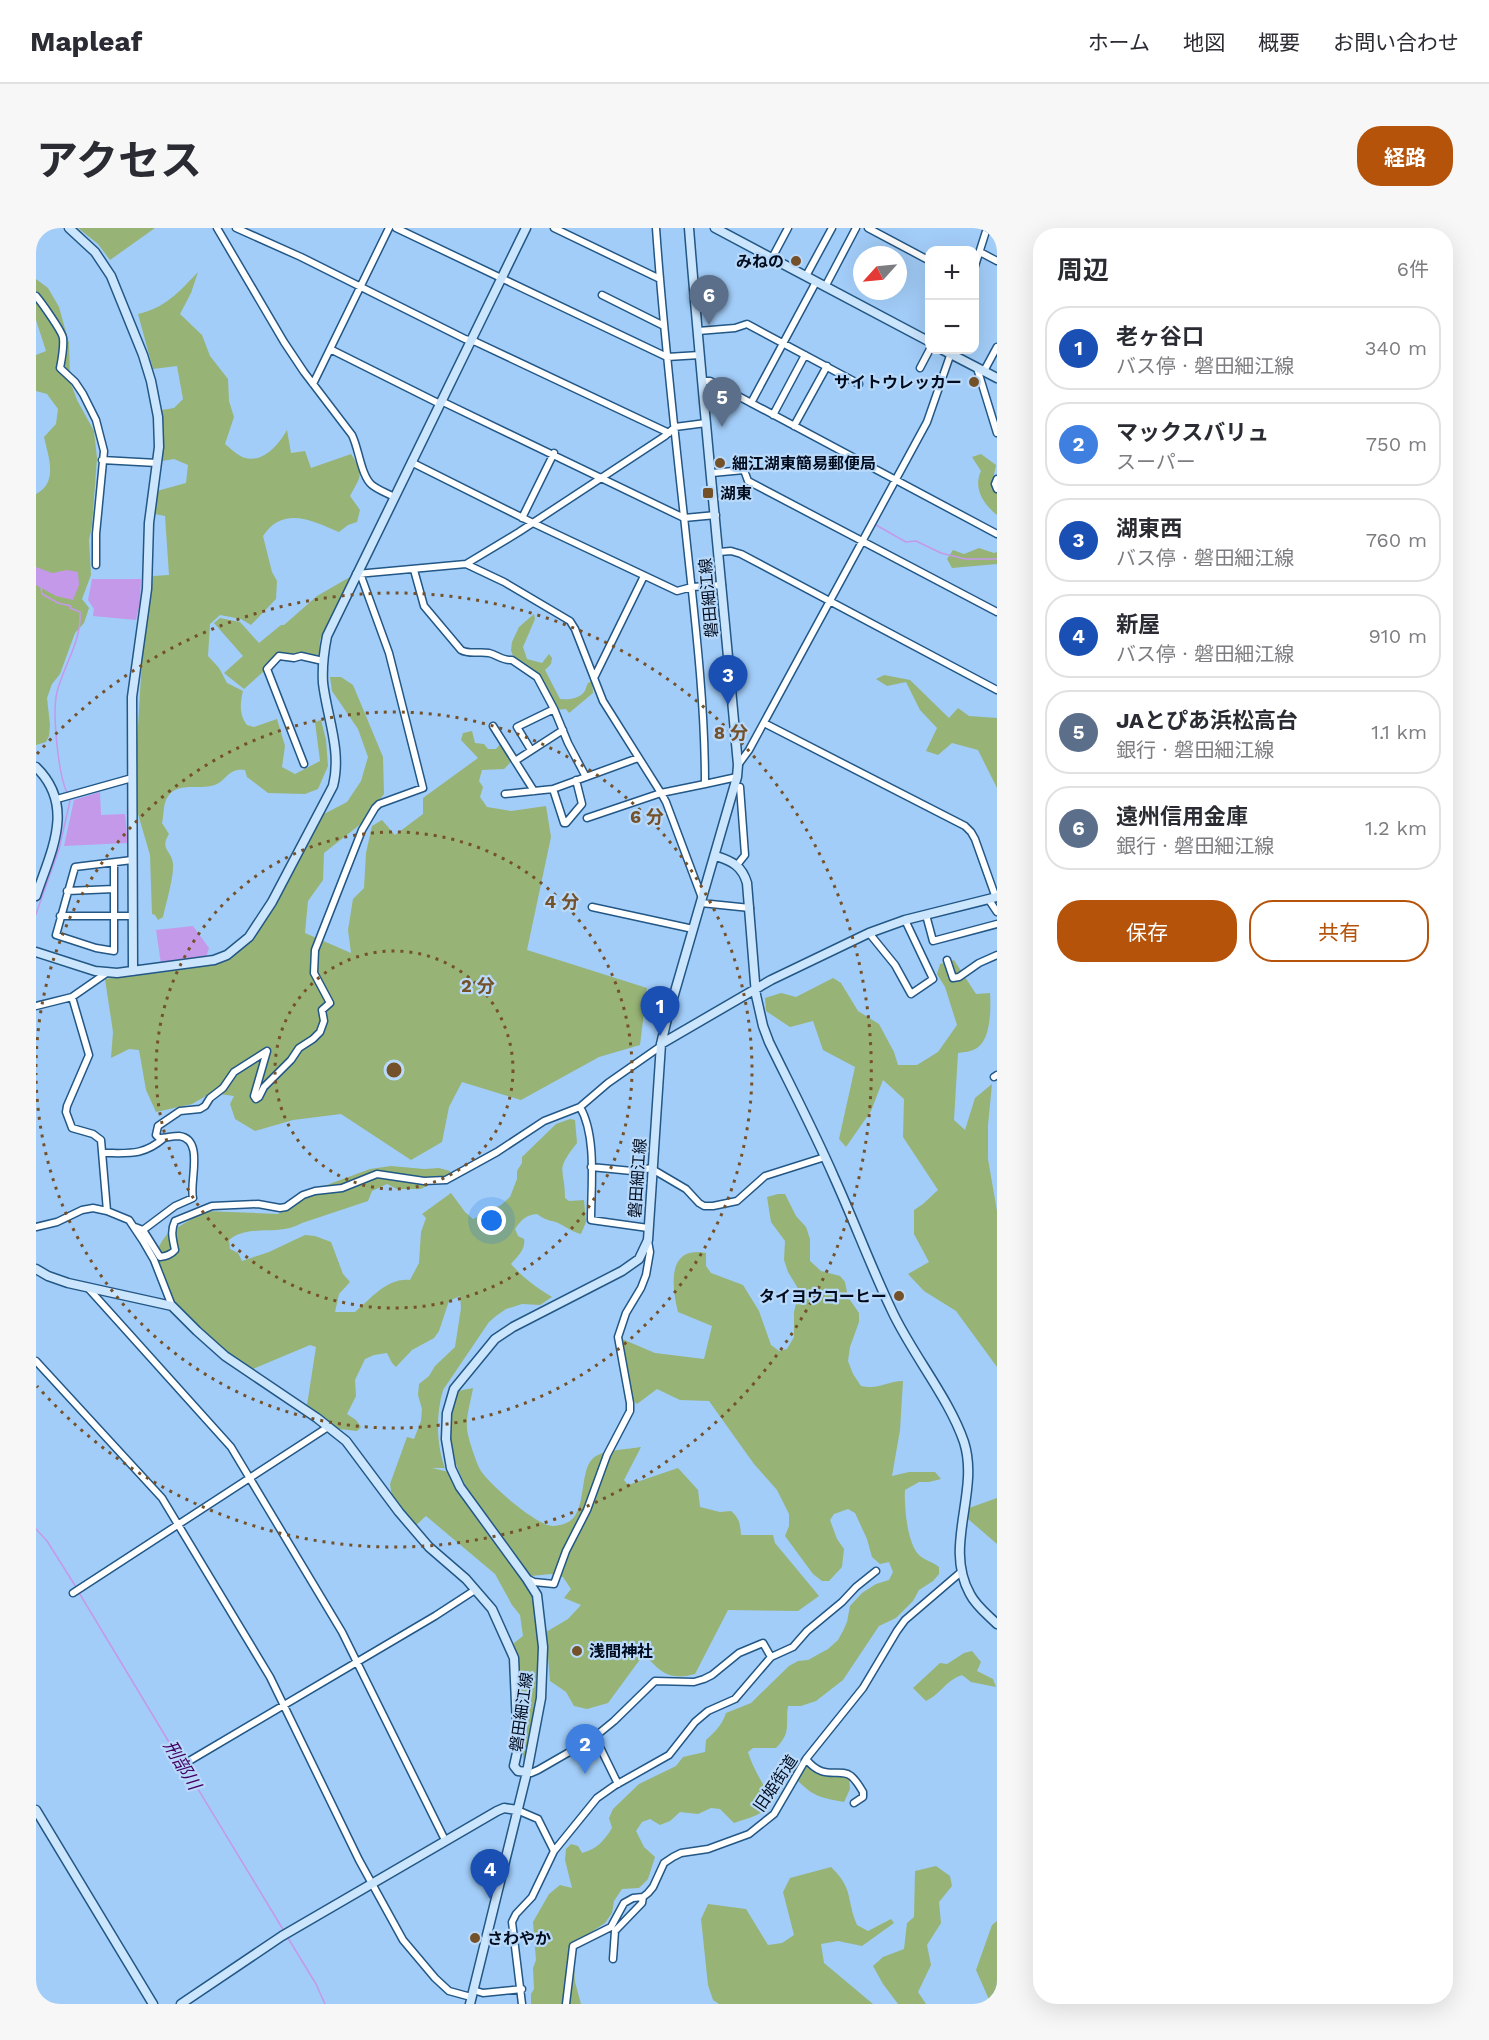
<!DOCTYPE html>
<html lang="ja">
<meta charset="utf-8">
<style>
:root{--surface:#fff;--page:#f7f7f7;--text:#2b2b33;--muted:#7c7c81;--line:#e1e1e2;--accent:#b45309}
body{margin:0;font-family:"Work Sans","Noto Sans JP",sans-serif;background:var(--page);color:var(--text)}
.controls{position:absolute;right:18px;top:18px;display:grid;overflow:hidden;border-radius:12px;box-shadow:0 6px 24px #0002}
.controls button{width:54px;height:54px;display:grid;place-items:center;padding:0;border:0;border-bottom:2px solid var(--line);background:var(--surface);color:var(--text);font:30px sans-serif}
.compass{position:absolute;left:817px;top:18px;width:54px;height:54px;border-radius:50%;background:var(--surface);box-shadow:0 6px 24px #0002;rotate:243deg}
.you{position:absolute;left:456px;top:993px;width:21px;height:21px;margin:-15px;border:4px solid #fff;border-radius:50%;background:#1a73e8;box-shadow:0 0 0 9px #1a73e833}
.badge{display:grid;place-items:center;width:39px;height:39px;border-radius:50%;background:var(--accent);color:#fff;font-size:20px;font-weight:700}
.pin{position:absolute;translate:-50% -50px;filter:drop-shadow(0 2px 3px #0008)}
.pin::after{content:'';position:absolute;top:32px;width:21px;height:18px;background:inherit;clip-path:polygon(0 0,100% 0,50% 100%)}
.list{margin:0;padding:0;list-style:none}
h2{display:flex;justify-content:space-between;align-items:center;height:78px;margin:0;padding:0 24px;font-size:26px}
h2 small{font-size:20px;font-weight:400;color:var(--muted)}
.list li{display:grid;grid-template-columns:39px 1fr auto;gap:18px;align-items:center;box-sizing:border-box;height:84px;margin:0 12px 12px;padding:0 12px;border:2px solid var(--line);border-radius:24px}
.list b{display:block;font-size:22px;white-space:nowrap}
.list p{margin:0;font-size:20px;white-space:nowrap;color:var(--muted)}
.list em{font-size:20px;font-style:normal;color:var(--muted)}
.actions{display:flex;gap:12px;padding:18px 24px}
.actions a{flex:1;padding:14px 0;border:2px solid var(--accent);border-radius:24px;text-align:center;font-size:21px;color:var(--accent)}
.actions .main{background:var(--accent);color:#fff}
.map{position:relative;flex:none;width:961px;height:1776px;overflow:hidden;border-radius:24px}
header{display:flex;align-items:center;gap:36px;box-sizing:border-box;height:84px;padding:0 30px;background:var(--surface);border-bottom:2px solid var(--line)}
header strong{font-size:28px}
nav{display:flex;gap:33px;margin-inline-start:auto;font-size:21px}
.intro{display:flex;align-items:center;justify-content:space-between;box-sizing:border-box;height:144px;padding:0 36px}
h1{margin:0;font-size:42px}
.button{padding:15px 27px;border-radius:24px;background:var(--accent);color:#fff;font-size:21px;font-weight:700}
main{display:flex;gap:36px;padding:0 36px}
aside{flex:1;background:var(--surface);border-radius:24px;box-shadow:0 6px 24px #0002}
.map>svg:first-child{display:block}
</style>
<header>
<strong>Mapleaf</strong>
<nav><a>ホーム</a><a>地図</a><a>概要</a><a>お問い合わせ</a></nav>
</header>
<div class="intro"><h1>アクセス</h1><a class="button">経路</a></div>
<main>
<div class="map">
<svg width="961" height="1776" viewBox="0 0 961 1776">
<rect width="100%" height="100%" fill="#a2cdf8"/>
<path fill="#97b376" d="M42,0H119L74,32L62,16Z
M162,44L155,65L144,86L166,107L174,128L192,151L193,173L198,189L189,216C194,220 202,228 209,230C228,235 243,216 251,202L255,225L269,223L275,240L315,226C329,247 324,249 314,268L324,282L321,294L312,297L303,304C277,293 247,277 227,308L236,344L241,353L240,371L215,397L205,391L184,387L174,396L172,428L183,440L191,455L207,463C204,475 203,487 211,497L218,499L241,491L249,518L246,539L259,546L284,533L279,494L285,492L290,512L292,538L282,561L269,566L232,565L211,549L209,542C193,540 192,550 181,556C164,564 140,551 130,572C127,579 128,587 126,595L133,606C123,622 136,622 137,636C138,649 130,675 127,689L122,692L119,687L116,686L114,627L102,586L101,516L106,431L117,348L133,347L129,288L119,286L121,263L150,255L152,237L138,231L126,233V182L138,180L147,171L141,138L117,141L102,86C129,80 143,64 162,44Z
M0,51L12,60L23,79L33,115L34,153L41,172L58,203L61,230L56,298L53,312L55,347L46,371L53,380L48,395L39,405L24,446L16,456L11,470L14,497L13,508L10,514L0,517V266C23,254 12,228 8,209L20,196L22,181L11,166L0,163V127L10,123L0,92Z
M945,226L960,237L956,256L961,262V287C947,276 937,260 945,243L936,229Z
M943,320L958,325L961,324V336L916,340L911,331L917,322L928,326Z
M314,349L315,351L284,412L282,434L265,429L245,428L208,461L188,445L207,428L178,395L184,390L204,394L223,415L245,397H248L281,368Z
M498,386L499,391L487,419L491,431L506,435L513,426L516,430L515,436L509,442L524,471C531,472 543,471 548,464C550,462 550,458 552,455L556,453L557,465L533,485L530,481L520,482L498,444L478,431L475,422L476,414L483,399Z
M848,447L874,452L913,490L922,480L933,488L961,490V560L942,522L916,515L902,527L890,523L901,500L884,482L870,454L851,458L840,451Z
M294,449H305L317,457L347,529L348,566L326,595L288,625L287,652L272,673L269,705L315,725L312,702L317,671L328,660L330,625L336,598L346,592L359,607L387,586V570L442,530L425,512L427,505L436,503L439,515L448,516L452,521H460L465,515L476,533L468,541L446,542L443,553L447,559L444,569L451,579L475,583L510,578L515,609L491,722L611,760L604,817L563,829L485,872L426,854L413,879L406,914L375,932L305,886L257,892L219,903L199,891L194,876L198,868L175,865L156,876L120,884L110,862L103,822L93,821L75,830L77,804L69,751L159,735L202,718L229,685L257,632L288,586L311,574L325,553L332,529L322,501L296,463Z
M918,732L940,766L954,765C955,780 955,811 941,820C935,824 928,824 922,825L918,892L929,902L939,870L956,856L952,897V931L961,983V1139L920,1083L888,1063L872,1046L893,1034L878,1006V982L887,976L902,962L867,909L868,871L847,852L835,883L810,919L803,911L819,839L787,822L777,793L754,799L730,783L729,770L745,765L760,769L797,750L805,755L822,783L843,796L858,824L862,837H881L902,824L921,797L909,759L901,746L904,736Z
M534,891L539,892L541,915C518,944 529,939 529,970L533,973L548,972L550,994L545,1006C537,1004 533,1001 526,997C516,991 513,995 501,986C490,987 485,992 479,1001L482,1008L488,1011C490,1021 482,1028 475,1036C487,1050 501,1060 516,1069L504,1077L486,1076L470,1081L460,1088L453,1094L407,1162C400,1186 400,1216 409,1240H396L413,1244L485,1347L502,1380L505,1465L488,1539L478,1415L487,1408L484,1387L476,1377L459,1346L390,1288L377,1300L356,1269L354,1256L371,1209L378,1211L385,1193L386,1181L382,1167L383,1156L393,1148L399,1138L419,1119L425,1080L424,1068L413,1073L403,1103L398,1110L376,1122L360,1139L356,1135L351,1125L338,1127L329,1131L319,1152L320,1168L311,1186L320,1192L325,1199L321,1203L303,1201L271,1177L280,1119L274,1117L217,1141L195,1128L163,1100L136,1074L119,1026L126,1013L132,1005L169,983L242,986L280,961L334,941L355,938L388,941L403,940L414,943L413,950L397,954L385,961H361L351,956L336,963L332,973L266,995C243,1009 213,995 193,1012L194,1021L202,1025L206,1033L233,1024L269,1007L279,1008L295,1014L307,1046L314,1054L303,1066L299,1084H319C335,1071 350,1050 374,1052L383,1035L385,1004L390,990L386,986L415,965L429,984L437,991L465,977L474,969L481,951V943L486,935V929L520,896Z
M742,966H749L760,988L770,999L774,1011V1033L785,1043L804,1048L809,1054L812,1069L823,1085V1094L814,1119L812,1133L817,1146L825,1158C845,1162 850,1153 867,1153L864,1202L856,1248L873,1244H899L905,1251L893,1254H883L869,1262C868,1278 871,1315 883,1327C888,1332 897,1334 903,1339V1346L897,1353L883,1362L877,1373L860,1390L843,1398L807,1452L780,1473L765,1478H752C749,1497 756,1504 740,1520H717L712,1524C717,1542 729,1557 736,1575C725,1588 713,1590 698,1595L684,1581L675,1580L662,1586L644,1584L634,1593L624,1597L614,1591L606,1594L600,1603L608,1619L619,1629L612,1651L603,1660L586,1661L578,1673L576,1685L569,1695L543,1712L537,1720L539,1754L545,1776H495V1766L498,1761L497,1740L500,1732L497,1694L513,1666L524,1657L536,1660L529,1632L530,1621L535,1616L542,1618L546,1625C561,1621 568,1613 576,1600L573,1590L577,1581L603,1556L640,1538L647,1529L669,1524L670,1512C679,1504 686,1497 690,1485L715,1475L753,1438L762,1433L772,1432L792,1421L802,1412L807,1403L811,1394L814,1378L826,1365L840,1356L853,1352L857,1344L853,1334L844,1336L836,1329L831,1311L819,1285L812,1281L798,1286L794,1292L801,1311L808,1321L806,1339L793,1353H786L777,1346L749,1308L753,1298V1286L741,1262L718,1236L673,1173L644,1172L621,1161L601,1176L596,1171L586,1111L619,1125L668,1131L676,1098L642,1084C636,1060 630,1017 670,1025V1038L675,1045L707,1057L723,1083L735,1117L743,1123L751,1121L758,1109V1084L763,1062L752,1044L748,1032L749,1013L735,994L731,969Z
M437,1160C435,1173 430,1187 431,1200C431,1208 441,1237 445,1243C454,1257 501,1298 517,1298C521,1298 530,1296 534,1293C552,1280 542,1238 560,1228C570,1222 593,1221 605,1219L588,1252L592,1257L642,1240L662,1262L664,1279L684,1284L695,1283C704,1291 704,1296 705,1307H737L739,1315L783,1368L762,1383L692,1382L659,1446C634,1453 625,1445 608,1426L572,1475L551,1481L538,1478L530,1464L514,1453L510,1404L532,1391L545,1377L528,1370L535,1361L527,1349L515,1346L495,1348C462,1310 413,1251 413,1199C413,1187 419,1174 422,1163Z
M961,1270V1316L932,1291L933,1280Z
M936,1423L945,1434L941,1443L957,1451L960,1459L935,1454L926,1447C909,1453 905,1466 890,1473L877,1460L904,1435L911,1436L928,1425Z
M770,1536L790,1547L813,1549L814,1561L808,1574C786,1570 778,1569 762,1553Z
M900,1638L914,1648L916,1658L903,1674L905,1695L891,1717L895,1737L882,1764L890,1776H862L847,1756L837,1738L847,1729L868,1721L871,1695L878,1689L879,1643Z
M795,1639C818,1661 810,1671 821,1697L832,1703L855,1691L858,1695L826,1718L802,1713L785,1716L788,1735L837,1776H683L677,1772L672,1757L665,1691L672,1676L710,1681L732,1717L746,1715L758,1707L747,1664L754,1650Z
M961,1693V1776H955L940,1742L956,1697Z"/>
<path fill="#c599e9" d="M0,339L16,345L31,342L42,344L43,357L37,372L20,368L0,357Z
M56,351H105L104,374L100,392L57,388L58,381L52,372Z
M64,564L65,587L89,586L92,615L28,618L38,572Z
M157,698L173,720L170,729L125,736L120,702Z"/>
<g fill="none" stroke-linecap="round" stroke-linejoin="round">
<path stroke="#c599e9" stroke-width="1.5" d="M840,297L870,314L880,313L905,325L929,331H961
M5,360L6,366L22,375L35,378L34,380L44,384C46,412 28,437 21,464C16,484 22,545 31,565
M0,686L23,621L34,573L32,569
M0,1301L11,1313L40,1359
M42,1363L145,1534
M148,1538L248,1703
M252,1710L280,1756L289,1776"/>
<g stroke="#225786" stroke-width="9">
<path id="street" d="M181,0L248,114L268,144L316,207C323,221 325,248 336,257C342,262 351,265 358,269
M200,0L265,29L429,111L440,114L633,205
M360,0L631,129L664,127
M518,0L624,51
M620,0C627,100 638,199 649,298C658,384 669,470 669,556L701,549
M832,0L894,33
M944,24L961,33
M736,30L752,0
M938,41L951,0
M770,48L796,0
M789,59L820,0
M566,67L628,98
M0,68C5,74 26,103 27,110C28,119 26,130 24,140L39,154L47,166L60,192L68,223L60,306V337
M662,103L699,100L711,96L823,156
M294,121L404,176
M884,140L894,121
M941,140L961,205
M948,143L961,119
M666,153H674L961,306
M277,156L353,0
M405,173L648,290L680,287
M715,175L780,54
M737,187L769,127
M758,198L791,138
M66,232L121,235
M375,234L497,295L641,363L656,359L686,357
M676,245L708,242L712,253L961,384
M961,251L959,256L961,261
M486,290L518,225
M683,324L695,323L705,326L961,462
M430,336L483,304L629,208L639,199L670,195
M378,342L388,378L425,422C434,427 442,423 453,425C461,427 467,433 476,432L501,449L518,481L532,515L550,549
M321,346L430,336L468,354L534,393L539,401L567,473L625,565L551,590
M558,450L608,348
M728,495L929,598L935,604L939,611L960,670
M457,498L498,563
M495,522L481,499L518,481
M479,533L527,502
M268,536L231,441L243,428L258,430L265,428L287,433
M702,537L713,522L891,194L916,122
M517,561L528,595H530L546,576L540,552
M469,566L517,561L602,530
M21,571L96,550
M78,636V723L60,720L20,707L39,639L96,632
M701,637L709,627L704,559
M31,663L78,661
M666,670L630,574L625,565L669,556
M953,672L961,684
M665,675L714,680
M556,679L657,701
M890,687L897,713L961,696
M24,688H96
M833,705L859,737L875,766L897,751L869,692
M911,732L917,750L923,749L943,735L961,727
M36,769L53,827L31,878L30,884L36,900L57,906L65,912L71,983
M0,778L36,769L72,744
M958,849L961,847
M544,879C561,908 555,959 555,992L612,1000
M67,925C93,925 107,928 128,910
M555,939L596,943L616,940
M616,941L650,961L663,975L668,978H677L701,973L729,948L789,929
M0,999L21,994L46,982L57,980L71,983L93,992L107,1013L118,1032L136,1078
M99,999L107,1002L139,978L157,970C153,954 169,911 143,908C137,908 129,910 123,910L120,907L122,898L144,883L164,881L169,878L174,870L187,860L198,844L231,823L218,868L220,871L223,869L228,859L255,832L263,820L277,811L284,804L288,793L286,782L294,775L278,745L279,722L326,602L339,580L343,576L387,560L353,425L325,348L320,346
M107,1002L124,1029C130,1028 135,1027 139,1022C137,1012 134,1003 139,993L176,978L222,976L244,980L250,979L267,967L279,963L306,960L341,946L388,953L410,952L461,924L508,893L544,879L572,855L625,818
M52,1060L195,1219L306,1404L409,1612
M0,1133L126,1270L234,1449L323,1632L367,1712L399,1750L413,1763L435,1769
M492,1351L498,1354L518,1356L530,1323L551,1282L571,1227L594,1183V1175L582,1109L590,1085L605,1060L610,1047L614,1024L612,1013
M37,1365L292,1199
M559,1509L582,1556
M770,1531C788,1554 803,1539 815,1548C820,1552 824,1559 827,1564V1569L818,1575
M143,1539L399,1388L439,1362
M491,1544L495,1545L502,1542L556,1511L578,1493L619,1453L658,1454L668,1451L676,1447L703,1425L727,1415L735,1429
M481,1582L502,1591L518,1623L496,1669L480,1686L476,1694L486,1776
M518,1623L561,1570L578,1558L633,1527L659,1494L672,1483L699,1471L735,1429L757,1419L771,1403L806,1374L820,1359L840,1343
M577,1731L579,1703L606,1675L607,1669
M437,1762L447,1765L486,1761
M530,1776L537,1718L575,1699L588,1675L597,1670L607,1669L612,1665L617,1659L628,1635L637,1629L645,1625L672,1621L713,1606L738,1586L770,1531L827,1460L861,1403L869,1392L925,1344"/>
</g>
<g stroke="#225786" stroke-width="11">
<path id="secondary" d="M33,0L59,24L75,48L107,127L115,153L122,189L123,219L113,295L111,361L96,469L97,743
M679,0L894,114
M907,122L961,150
M0,539C40,578 15,623 0,668
M680,628C696,633 706,638 711,655L720,767L727,798L733,814C755,859 778,903 798,949C818,993 835,1039 856,1083C876,1126 913,1170 928,1214C944,1264 907,1318 934,1366C940,1378 952,1387 961,1396
M0,724L59,743L81,745L178,732L191,727L213,709L236,674L297,558C306,523 291,489 287,455C286,439 288,423 291,408L490,0
M625,816L735,752L833,705L869,692L961,669
M0,1041L12,1048L32,1055L136,1078L161,1103L189,1128L281,1190L310,1213L363,1284L393,1319L430,1351L456,1381L478,1430L482,1520L478,1538L482,1543L491,1544
M0,1582L117,1776
M145,1776L246,1708L461,1583L468,1580L481,1582
M434,1776L491,1544L505,1470L507,1419L501,1367L491,1351L424,1259L415,1240L410,1211L411,1185L418,1161L459,1111L477,1099L586,1043L603,1031L612,1012L625,816L631,791L701,549L702,537C686,358 667,179 653,0"/>
</g>
<use href="#street" stroke="#fff" stroke-width="6"/>
<use href="#secondary" stroke="#cbe5fc" stroke-width="8"/>
</g>
<g fill="none" stroke="#745129" stroke-width="3" stroke-dasharray="3 6">
<circle cx="358" cy="842" r="119"/>
<circle cx="358" cy="842" r="238"/>
<path d="M0 839A358 358 0 1 1 0 845"/>
<path d="M1 526A477 477 0 1 1 1 1158"/>
</g>
<g fill="#745129" stroke="#b9d9fa" stroke-width="2">
<circle cx="760" cy="33" r="6"/>
<circle cx="938" cy="154" r="6"/>
<circle cx="684" cy="235" r="6"/>
<rect x="666" y="259" width="12" height="12" rx="3"/>
<circle cx="863" cy="1068" r="6"/>
<circle cx="541" cy="1423" r="6"/>
<circle cx="439" cy="1710" r="6"/>
</g>
<g text-anchor="middle" stroke-width="4.5" stroke-linejoin="round" paint-order="stroke">
<g font-size="16" font-weight="bold" fill="#000c1e" stroke="#b9d9fa" text-anchor="start">
<text x="748" y="39" text-anchor="end">みねの</text>
<text x="926" y="160" text-anchor="end">サイトウレッカー</text>
<text x="696" y="241">細江湖東簡易郵便局</text>
<text x="684" y="271">湖東</text>
<text x="851" y="1074" text-anchor="end">タイヨウコーヒー</text>
<text x="553" y="1429">浅間神社</text>
<text x="451" y="1716">さわやか</text>
</g>
<g font-size="16" fill="#000c1e" stroke="#b9d9fa">
<text transform="translate(672 370) rotate(-95)" y="6">磐田細江線</text>
<text transform="translate(601 950) rotate(-86)" y="6">磐田細江線</text>
<text transform="translate(485 1484) rotate(-82)" y="6">磐田細江線</text>
<text transform="translate(739 1555) rotate(-56)" y="6">旧姫街道</text>
</g>
<g font-size="18" font-style="italic" fill="#430165" stroke="#b9d9fa">
<text transform="translate(146 1537) rotate(59)" y="6">刑部川</text>
</g>
</g>
<circle cx="358" cy="842" r="9" fill="#745129" stroke="#b9d9fa" stroke-width="3"/>
<g font-size="18" text-anchor="middle" font-weight="bold" fill="#745129" stroke="#b9d9fa" stroke-width="4.5" stroke-linejoin="round" paint-order="stroke">
<text x="695" y="511">8 分</text>
<text x="611" y="595">6 分</text>
<text x="526" y="680">4 分</text>
<text x="442" y="764">2 分</text>
</g>
</svg>
<div class="controls">
<button>+</button>
<button>−</button>
</div>
<svg class="compass" viewBox="-18 -18 36 36"><path d="M0-13l5 13h-10z" fill="#e53935"/><path d="M0 13l5-13h-10z" fill="#7c7c81"/></svg>
<div class="you"></div>
<div class="pin badge" style="left:624px;top:808px;background:#1a4fb4">1</div>
<div class="pin badge" style="left:549px;top:1546px;background:#3f7fe0">2</div>
<div class="pin badge" style="left:692px;top:477px;background:#1a4fb4">3</div>
<div class="pin badge" style="left:454px;top:1671px;background:#1a4fb4">4</div>
<div class="pin badge" style="left:686px;top:199px;background:#5c6f8a">5</div>
<div class="pin badge" style="left:673px;top:97px;background:#5c6f8a">6</div>
</div>
<aside>
<h2>周辺<small>6件</small></h2>
<ul class="list">
<li><span class="badge" style="background:#1a4fb4">1</span><div><b>老ヶ谷口</b><p>バス停 · 磐田細江線</p></div><em>340 m</em></li>
<li><span class="badge" style="background:#3f7fe0">2</span><div><b>マックスバリュ</b><p>スーパー</p></div><em>750 m</em></li>
<li><span class="badge" style="background:#1a4fb4">3</span><div><b>湖東西</b><p>バス停 · 磐田細江線</p></div><em>760 m</em></li>
<li><span class="badge" style="background:#1a4fb4">4</span><div><b>新屋</b><p>バス停 · 磐田細江線</p></div><em>910 m</em></li>
<li><span class="badge" style="background:#5c6f8a">5</span><div><b>JAとぴあ浜松高台</b><p>銀行 · 磐田細江線</p></div><em>1.1 km</em></li>
<li><span class="badge" style="background:#5c6f8a">6</span><div><b>遠州信用金庫</b><p>銀行 · 磐田細江線</p></div><em>1.2 km</em></li>
</ul>
<div class="actions"><a class="main">保存</a><a>共有</a></div>
</aside>
</main>
